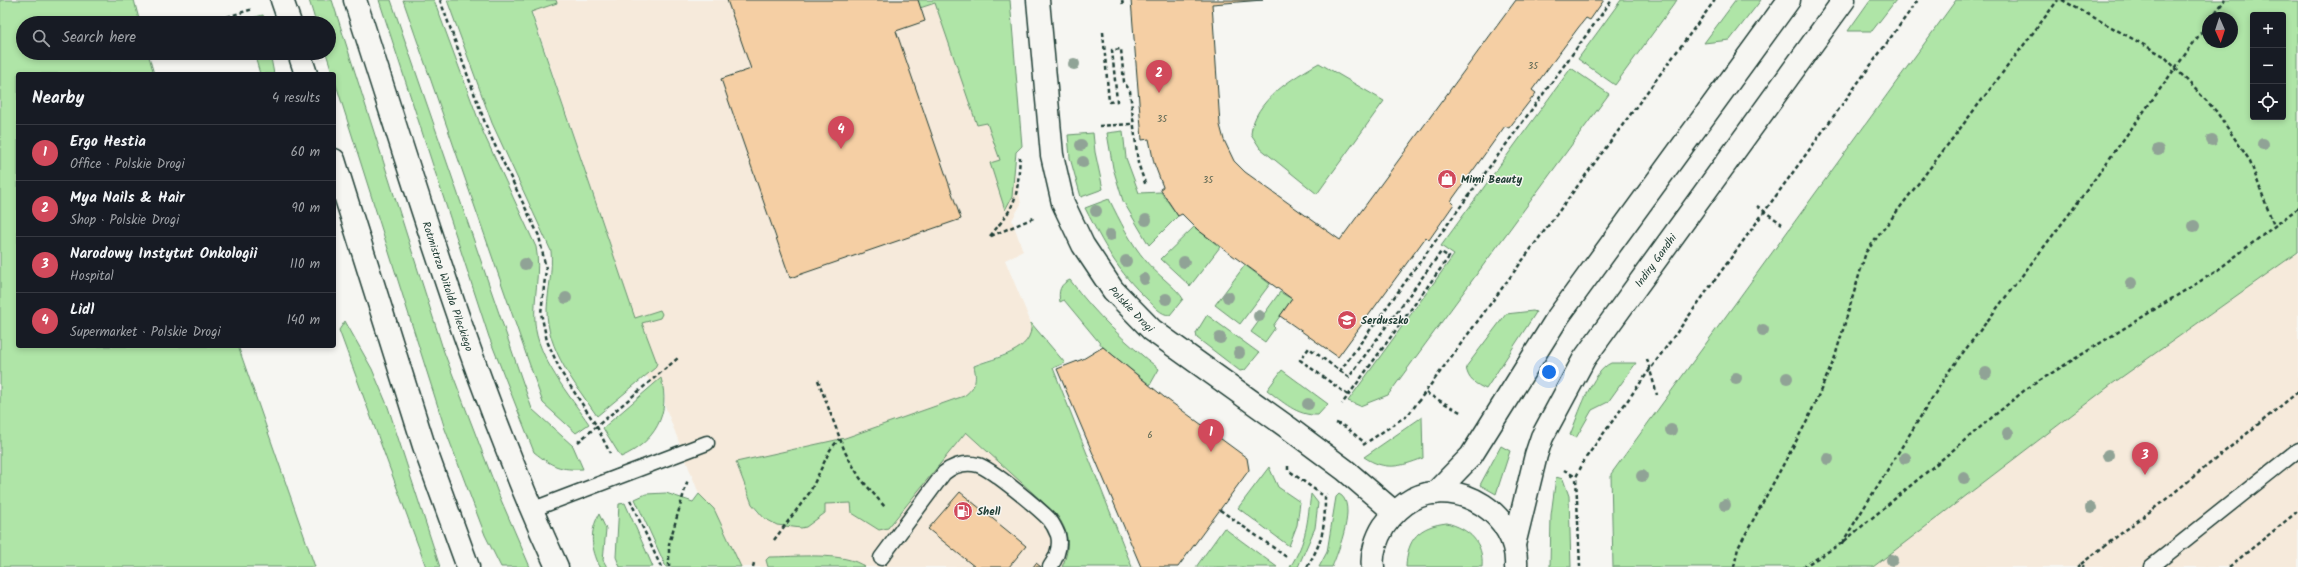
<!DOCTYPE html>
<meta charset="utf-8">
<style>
:root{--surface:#171b24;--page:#20242c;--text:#f1f3f6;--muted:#9ea1a6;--line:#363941;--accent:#d1495b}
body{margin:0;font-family:Kalam,sans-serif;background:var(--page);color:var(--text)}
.controls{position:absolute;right:12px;top:12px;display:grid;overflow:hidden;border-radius:4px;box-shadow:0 2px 6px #0003}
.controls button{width:36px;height:36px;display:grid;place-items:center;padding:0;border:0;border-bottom:1px solid var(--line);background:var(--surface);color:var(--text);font:20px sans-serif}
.compass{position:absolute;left:2202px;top:12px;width:36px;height:36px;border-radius:50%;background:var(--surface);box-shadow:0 2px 6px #0003;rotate:177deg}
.you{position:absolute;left:1549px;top:372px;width:14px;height:14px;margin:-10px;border:3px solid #fff;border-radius:50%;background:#1a73e8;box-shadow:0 0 0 6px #1a73e833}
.badge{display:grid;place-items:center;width:26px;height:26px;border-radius:50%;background:var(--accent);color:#fff;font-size:13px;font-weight:700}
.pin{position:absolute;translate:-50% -33px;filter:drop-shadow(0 1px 2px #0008)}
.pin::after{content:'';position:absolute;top:21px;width:14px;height:12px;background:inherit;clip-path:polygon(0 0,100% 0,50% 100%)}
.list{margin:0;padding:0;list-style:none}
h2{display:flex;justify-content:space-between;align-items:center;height:52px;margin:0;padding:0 16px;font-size:17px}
h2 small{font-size:13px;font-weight:400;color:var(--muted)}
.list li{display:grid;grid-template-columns:26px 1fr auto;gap:12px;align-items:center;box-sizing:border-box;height:56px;padding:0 16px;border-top:1px solid var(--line)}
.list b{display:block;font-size:15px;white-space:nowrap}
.list p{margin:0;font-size:13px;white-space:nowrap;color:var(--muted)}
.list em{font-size:13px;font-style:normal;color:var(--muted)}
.icon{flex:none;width:22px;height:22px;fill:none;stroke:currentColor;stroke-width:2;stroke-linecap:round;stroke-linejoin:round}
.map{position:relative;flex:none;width:2298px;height:567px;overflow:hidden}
.search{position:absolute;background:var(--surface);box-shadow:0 2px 6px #0003;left:16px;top:16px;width:320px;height:44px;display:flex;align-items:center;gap:10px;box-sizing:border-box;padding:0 14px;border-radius:22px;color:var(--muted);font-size:15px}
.panel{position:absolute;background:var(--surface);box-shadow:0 2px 6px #0003;left:16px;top:72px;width:320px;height:276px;border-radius:4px}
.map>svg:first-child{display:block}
</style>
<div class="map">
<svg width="2298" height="567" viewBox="0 0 2298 567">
<rect width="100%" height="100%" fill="#f6f6f2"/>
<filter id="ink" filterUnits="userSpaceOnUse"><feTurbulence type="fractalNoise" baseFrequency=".025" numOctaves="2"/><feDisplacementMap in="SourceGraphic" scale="8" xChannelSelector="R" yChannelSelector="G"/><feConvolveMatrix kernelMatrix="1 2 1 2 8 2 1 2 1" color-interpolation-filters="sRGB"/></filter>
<g filter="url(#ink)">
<path fill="#f6eadb" d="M528,0H997L1010,147L1021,204L1012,220L1023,251L1005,260L1031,323L1032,331L1029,339L1019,349L974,365L975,384L972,390L964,396L845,438L736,463L757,512L825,503H851L888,528L966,432L1056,514L1064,524L1068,537V550L1062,567H741L714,509L699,494L665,406V395L661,378L652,385L646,375L635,318Z
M2298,252V567H1873L2112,384Z"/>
<path fill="#afe5a7" stroke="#67916e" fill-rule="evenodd" d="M0,0H134L140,23H23V53H148L154,74H18V346H238L315,567H0Z
M309,0H332L444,352L498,493L530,567H501L485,535L445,429L326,53H329V23H316Z
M379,0H391L532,409L573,446L583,469C560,470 553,467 534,452L489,337Z
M403,0H434L483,132L536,247C541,272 533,297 535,323C537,357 570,396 589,424L576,433L543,403Z
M447,0H556L557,3L531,12L635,318L660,310L662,314L660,318L642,323L657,363L655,368L597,416C576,385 546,349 547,309C548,289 553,270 551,251L492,123Z
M918,0H1010L1022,146L1016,152L1012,197L1005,210L990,163L1000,160L987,123L977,125L935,3L920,8Z
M1621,0H1677L1615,85L1578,59Z
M1736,0H1761L1730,40L1704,43Z
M1870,0H1896L1872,31H1848Z
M1956,0H2298V252L2112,384L1873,567H1613L1611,474ZM2253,15H2283V117H2253ZM2208,18H2232V42H2208Z
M263,15L265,23H248L252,18Z
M254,53H270L274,74H260Z
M1319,63L1384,101L1317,194L1260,148L1251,134C1254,100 1293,78 1319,63Z
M1571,68L1609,94L1388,395L1360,406L1348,401L1454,255L1441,246Z
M1123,131L1126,158L1139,193L1161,192L1178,216L1149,245L1123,201L1113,168L1107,133Z
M1093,133L1095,152L1103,189L1081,197L1070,158L1068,135Z
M1109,199C1120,221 1130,242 1146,261C1154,272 1179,290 1183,299L1170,315C1161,315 1154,306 1148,300C1117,271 1104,245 1085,208Z
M1194,227L1220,247L1190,286L1161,259Z
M1245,265L1270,284L1240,324L1215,305Z
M1070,280C1096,315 1125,342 1159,369L1150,385L1103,347L1064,300L1060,302C1058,291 1060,284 1070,280Z
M1280,292L1292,299L1273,326L1275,328L1265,342L1251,332Z
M1533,311L1536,312L1535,314L1486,389C1475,384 1468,380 1466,367L1506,314Z
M1207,315L1259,353L1245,370L1240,371L1197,338L1196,333Z
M345,321L372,369L388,407L440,567H426L339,330Z
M1031,323L1065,363L1053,368L1132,567H1062C1071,547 1069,531 1056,514L966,432L888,528L879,530L852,513L851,503L825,504V513L806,527L801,528L777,525L764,518L752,504L736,462L845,438L964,396C976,387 977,380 974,366C996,357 1034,352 1031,323Z
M1611,363H1636L1608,402L1592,410L1576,438L1570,435C1578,416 1592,371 1611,363Z
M1282,370L1328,404L1318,415C1297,416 1283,402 1267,390Z
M661,378C671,414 655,442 621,457L603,428Z
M1422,417L1423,458C1400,467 1385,471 1364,457Z
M1501,446L1510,451L1496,494L1480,485Z
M1269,467L1278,487L1300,502L1297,525L1289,546L1238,508Z
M1556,477L1563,479L1569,496L1571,567H1550L1551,515Z
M666,493L693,502L699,494L714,509L741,567H666L635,499L646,494Z
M1311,494L1318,503L1315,528L1298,567H1290C1307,541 1307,523 1311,494Z
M1339,494C1358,503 1338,552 1332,567H1319L1327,552L1336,497Z
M625,503L653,567H620L616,557L619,504Z
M599,514L606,529L603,560L607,567H600C591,548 589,533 599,514Z
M1447,523C1469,529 1484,542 1482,567H1406C1407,539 1419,526 1447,523Z
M1224,528L1277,567H1196Z
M769,557C794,557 845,551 865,567H768L766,560Z"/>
<path fill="#f5cfa4" stroke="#1f3d34" d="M727,0H918L925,21L896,31L961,219L790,278L721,79L751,69Z
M1131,0H1263L1212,4L1220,125L1224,140L1234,161L1245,172L1340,240L1516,0H1604L1590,20L1586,18L1578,28L1532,90L1536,93L1509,128L1505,126L1451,201L1454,204L1429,240L1426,237L1338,357L1280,316L1292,299L1198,230L1182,214L1178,216L1160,189L1163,187L1154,163L1149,139L1142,140Z
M1103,347L1164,397L1247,458L1249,470L1178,567H1141L1057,369L1083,359Z
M960,492L1026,546L1009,567H975L928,529Z
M1036,563L1041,567H1033Z"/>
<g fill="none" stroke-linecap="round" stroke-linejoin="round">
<g stroke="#1f3d34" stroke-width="17">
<path id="lane" d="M531,510L707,443
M881,558L944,473C954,465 966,462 978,465C992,469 1038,508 1049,519C1053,524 1056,530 1058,535C1061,547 1057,557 1050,567
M2151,567L2298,450"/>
</g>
<g stroke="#1f3d34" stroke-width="25">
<g id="street">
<path id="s1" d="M1038,0L1052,155L1063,203L1083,245L1113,290L1152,330L1290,429L1345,470L1394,512"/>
</g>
</g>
<g stroke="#1f3d34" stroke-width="25">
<g id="secondary">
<path d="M282,0L290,23"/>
<path id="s2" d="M355,0C417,191 473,384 557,567"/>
<path d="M299,53L306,74"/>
<path d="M334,160L424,446L468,567"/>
<path d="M1435,493L1471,456L1558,317L1789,0"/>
<path id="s3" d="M1514,545L1536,455L1542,437L1584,359L1844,0"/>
<path d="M1373,567C1371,554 1377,537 1384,526C1392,515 1400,506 1413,499C1459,476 1519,515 1516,567"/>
</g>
</g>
<path stroke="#1f3d34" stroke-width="2.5" stroke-dasharray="4 3" stroke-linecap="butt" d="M440,0L488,131L539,236L546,269L541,313L547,341L561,372L596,425L610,453
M1122,0L1123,5
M2062,0L2164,56L2216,111L2250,161L2274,226
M2211,18L2225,0
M207,23L253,9
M1103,32L1109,102L1117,101L1112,50L1121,49L1124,82L1130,91L1138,163L1146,186
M1099,126L1132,124
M1757,206L1782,224
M990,236C1018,203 1017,198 1020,157
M991,236L1036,217
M1647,359L1657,395
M1340,371L1349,377L1441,252L1449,257L1342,404
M818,380L845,452L860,478L885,507
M1426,393L1462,413
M1348,395L1300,360L1309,348L1340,371L1612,0
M1336,423L1346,427L1365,443
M578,442L678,358
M1363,445L1409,414L1715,0
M1288,466V470L1325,497
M1564,470L1576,477
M630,500L661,567
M1220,510L1288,558
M774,540L810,492L830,450L839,439
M1842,543L1949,371L2073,209L2208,23
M2081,564L2165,500L2298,392
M669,567V544L688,479
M753,567L754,563
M1307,567C1323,541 1325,527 1325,497L1327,494
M1580,567L1576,477L1585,459L1918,0
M1734,567L1738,548L1807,421L1834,360L1866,252L2058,0
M1803,567L1842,543L2026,389L2215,272L2298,208
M2077,567L2081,564L2084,567
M2229,567L2298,511"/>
<use href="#lane" stroke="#f6f6f2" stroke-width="14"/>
<use href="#street" stroke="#f6f6f2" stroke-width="22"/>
<use href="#secondary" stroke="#f6f6f2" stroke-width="22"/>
</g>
<g fill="#90a396">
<circle cx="1074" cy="64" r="6"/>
<circle cx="2212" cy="140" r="6"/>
<circle cx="2263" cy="144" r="6"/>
<circle cx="1081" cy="145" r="6"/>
<circle cx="2158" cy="150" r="6"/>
<circle cx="1083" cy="162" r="6"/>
<circle cx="1096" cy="211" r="6"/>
<circle cx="1146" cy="220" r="6"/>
<circle cx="2194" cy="226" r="6"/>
<circle cx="1110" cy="235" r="6"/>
<circle cx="1126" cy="261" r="6"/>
<circle cx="1184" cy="262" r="6"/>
<circle cx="525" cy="264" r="6"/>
<circle cx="1144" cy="279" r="6"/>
<circle cx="2131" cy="283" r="6"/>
<circle cx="1228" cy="297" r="6"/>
<circle cx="566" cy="298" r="6"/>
<circle cx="1166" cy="299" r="6"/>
<circle cx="1259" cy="316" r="6"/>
<circle cx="1763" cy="330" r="6"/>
<circle cx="1220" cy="338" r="6"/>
<circle cx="1239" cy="353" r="6"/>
<circle cx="1986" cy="373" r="6"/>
<circle cx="1736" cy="378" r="6"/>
<circle cx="1787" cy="378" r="6"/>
<circle cx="1308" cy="404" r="6"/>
<circle cx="1671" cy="430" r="6"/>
<circle cx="2008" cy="433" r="6"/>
<circle cx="2108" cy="455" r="6"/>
<circle cx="1905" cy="458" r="6"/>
<circle cx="1828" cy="459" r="6"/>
<circle cx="1642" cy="476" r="6"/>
<circle cx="1964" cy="478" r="6"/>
<circle cx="1725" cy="505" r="6"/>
<circle cx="2091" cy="508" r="6"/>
<circle cx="1892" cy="560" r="6"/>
</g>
</g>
<defs>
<g id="shop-disc" transform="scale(1)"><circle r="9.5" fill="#d1495b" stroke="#f6f6f2"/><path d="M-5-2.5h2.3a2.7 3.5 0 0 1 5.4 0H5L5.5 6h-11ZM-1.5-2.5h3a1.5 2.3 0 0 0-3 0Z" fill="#fff"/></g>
<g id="school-disc" transform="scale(1)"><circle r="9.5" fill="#d1495b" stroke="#f6f6f2"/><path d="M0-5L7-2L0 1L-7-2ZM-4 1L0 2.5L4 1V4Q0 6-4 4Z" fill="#fff"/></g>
<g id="fuel-disc" transform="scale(1)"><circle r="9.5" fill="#d1495b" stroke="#f6f6f2"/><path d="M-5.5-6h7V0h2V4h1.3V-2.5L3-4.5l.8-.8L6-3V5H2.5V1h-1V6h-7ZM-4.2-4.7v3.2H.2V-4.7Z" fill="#fff"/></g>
</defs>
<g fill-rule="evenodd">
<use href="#shop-disc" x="1447" y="179"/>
<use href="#school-disc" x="1347" y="320"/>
<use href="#fuel-disc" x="963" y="511"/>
</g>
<g text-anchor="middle" stroke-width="3" stroke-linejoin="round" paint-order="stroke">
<g font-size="9" fill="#546250">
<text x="1533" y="69">35</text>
<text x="1162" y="122">35</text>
<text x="1208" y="183">35</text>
<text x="1150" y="438">6</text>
</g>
<g font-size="11" font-weight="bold" fill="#1f3d34" stroke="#f6f6f2" text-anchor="start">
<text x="1461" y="183">Mimi Beauty</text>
<text x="1361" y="324">Serduszko</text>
<text x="977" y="515">Shell</text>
</g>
<g font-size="11" fill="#1f3d34" stroke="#f6f6f2">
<text dy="4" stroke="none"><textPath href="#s3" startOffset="322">Indiry Gandhi</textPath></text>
<text dy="4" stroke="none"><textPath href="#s2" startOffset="301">Rotmistrza Witolda Pileckiego</textPath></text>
<text dy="4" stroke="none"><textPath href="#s1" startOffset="332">Polskie Drogi</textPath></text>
</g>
</g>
</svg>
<div class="controls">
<button>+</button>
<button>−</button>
<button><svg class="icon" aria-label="locate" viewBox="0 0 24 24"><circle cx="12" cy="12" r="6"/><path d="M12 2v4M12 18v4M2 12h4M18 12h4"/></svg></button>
</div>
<svg class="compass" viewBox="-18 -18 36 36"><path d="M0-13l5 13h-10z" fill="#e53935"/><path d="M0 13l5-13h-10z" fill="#9ea1a6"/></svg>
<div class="you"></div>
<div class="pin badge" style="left:1211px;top:452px">1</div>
<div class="pin badge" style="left:1159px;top:93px">2</div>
<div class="pin badge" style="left:2145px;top:475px">3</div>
<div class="pin badge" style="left:841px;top:149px">4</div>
<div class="search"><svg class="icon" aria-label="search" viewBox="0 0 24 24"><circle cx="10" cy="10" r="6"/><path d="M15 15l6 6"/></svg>Search here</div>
<section class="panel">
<h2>Nearby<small>4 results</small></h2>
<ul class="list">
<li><span class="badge">1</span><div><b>Ergo Hestia</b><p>Office · Polskie Drogi</p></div><em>60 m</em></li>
<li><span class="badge">2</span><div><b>Mya Nails &amp; Hair</b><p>Shop · Polskie Drogi</p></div><em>90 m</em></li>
<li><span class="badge">3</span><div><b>Narodowy Instytut Onkologii</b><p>Hospital</p></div><em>110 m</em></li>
<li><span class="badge">4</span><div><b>Lidl</b><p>Supermarket · Polskie Drogi</p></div><em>140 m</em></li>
</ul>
</section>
</div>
